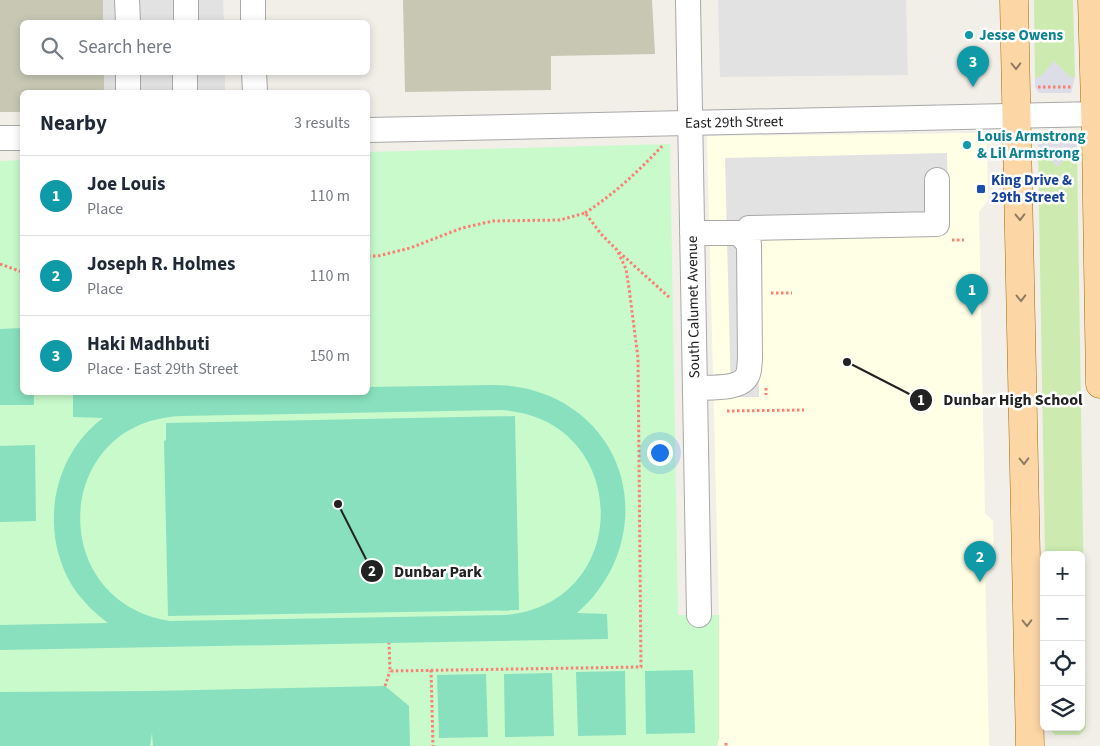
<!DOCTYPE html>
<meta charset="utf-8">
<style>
:root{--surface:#fff;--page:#f2f2f3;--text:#1f2937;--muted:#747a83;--line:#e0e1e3;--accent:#d40000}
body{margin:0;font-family:"Source Sans 3",sans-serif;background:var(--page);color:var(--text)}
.controls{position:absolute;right:15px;bottom:15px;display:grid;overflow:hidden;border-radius:8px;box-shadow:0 2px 8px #0003}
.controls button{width:45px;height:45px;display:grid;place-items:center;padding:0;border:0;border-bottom:1px solid var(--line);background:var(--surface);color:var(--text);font:25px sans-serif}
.you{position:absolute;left:659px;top:452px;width:18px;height:18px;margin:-12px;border:4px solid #fff;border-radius:50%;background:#1a73e8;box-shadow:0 0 0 8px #1a73e833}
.badge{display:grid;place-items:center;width:32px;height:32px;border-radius:50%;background:var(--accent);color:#fff;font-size:16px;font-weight:700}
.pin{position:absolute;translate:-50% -41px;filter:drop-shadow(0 1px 2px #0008)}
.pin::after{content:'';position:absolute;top:26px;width:18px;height:15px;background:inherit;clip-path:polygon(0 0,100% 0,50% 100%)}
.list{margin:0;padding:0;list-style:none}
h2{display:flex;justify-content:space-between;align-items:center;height:65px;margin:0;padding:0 20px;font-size:21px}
h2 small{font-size:16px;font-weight:400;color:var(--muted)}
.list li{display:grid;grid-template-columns:32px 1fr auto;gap:15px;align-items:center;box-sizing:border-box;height:80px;padding:0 20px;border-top:1px solid var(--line)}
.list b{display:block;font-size:19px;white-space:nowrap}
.list p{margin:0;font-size:16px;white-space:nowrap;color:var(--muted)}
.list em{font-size:16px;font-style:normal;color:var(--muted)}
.icon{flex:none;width:28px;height:28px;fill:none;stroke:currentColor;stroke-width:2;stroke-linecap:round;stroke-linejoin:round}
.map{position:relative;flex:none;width:1100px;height:746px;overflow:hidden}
.search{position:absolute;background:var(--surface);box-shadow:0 2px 8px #0003;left:20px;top:20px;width:350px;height:55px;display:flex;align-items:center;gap:12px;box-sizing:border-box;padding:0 18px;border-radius:8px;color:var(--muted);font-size:19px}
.panel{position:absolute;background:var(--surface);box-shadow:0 2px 8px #0003;left:20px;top:90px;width:350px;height:305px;border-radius:8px}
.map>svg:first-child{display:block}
</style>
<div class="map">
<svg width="1100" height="746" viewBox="0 0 1100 746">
<rect width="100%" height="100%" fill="#f2efe9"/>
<path fill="#ffffe5" d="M974,133L982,136L987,143L988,201L979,212L985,513L993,521L994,559L985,567L989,746H717L719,738V615L707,136Z"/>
<path fill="#c7c7b4" d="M0,0H103V22H22V72L104,73V92H22V112H0Z
M403,0H652L655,54L551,56V90L405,92Z"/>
<path fill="#cdebb0" d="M1034,0H1073L1075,77L1035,78Z
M1038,150H1077L1086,728L1079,735H1055L1049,728L1081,727V555H1045Z"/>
<path fill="#c8facc" d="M670,144L678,615H719V738L717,746H0V161L22,160V392H368V152Z"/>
<path fill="#88e0be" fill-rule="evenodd" d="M22,328V392L34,393V405H0V329Z
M493,385C515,385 535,389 556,399C642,442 647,553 577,613L607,614L608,639L0,650V625L108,623C95,613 83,602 73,587C39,532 51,457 103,418L73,417V393L368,392V387ZM499,410C631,415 636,603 506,615L170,621C44,601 53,420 182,416Z
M515,416L519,610L168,616L164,441L166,440V423Z
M35,445L36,521L0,522V446Z
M693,670L695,733L646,734L645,671Z
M625,671L626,735L578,736L576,672Z
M552,673L554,736L505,737L504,674Z
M486,674L488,737L439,738L437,675Z
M385,686L409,706L410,746H153L152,733L150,746H0V692L151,691Z"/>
<path fill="#e2e2e2" d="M103,0H223L224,22H103Z
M718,0H906L908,75L720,77Z
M104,73H225V92H104Z
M947,153L948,233L757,238L759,397H731L725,158Z"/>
<path fill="#dddde8" d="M1054,61L1070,77H1075L1071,93H1039L1035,87V78L1040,77Z
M1071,132L1077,139V150H1072L1057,167L1042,150H1038L1039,136L1043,133Z"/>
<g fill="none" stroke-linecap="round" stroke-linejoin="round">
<g stroke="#a9a9a9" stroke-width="26">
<path id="minor" d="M127,0L128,22
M253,0V22
M688,0L699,615
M186,22V0
M128,72V92
M254,72L255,92
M185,92V72
M368,130L1100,114
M0,138H22
M749,228L937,224V180
M692,233H739L749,244L750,360C749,365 750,372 747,376C740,390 709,387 695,388"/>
</g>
<g stroke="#a06b00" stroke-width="29">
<path id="major" d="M1014,0L1030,746
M1092,0L1096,139L1100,384"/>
</g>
<path stroke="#fa8072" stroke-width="3" stroke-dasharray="2.5 2.5" stroke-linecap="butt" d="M1038,87H1072
M585,213C614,194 639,171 663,145
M952,240H964
M619,252L670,298
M368,256H378L410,248L462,228L493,221L560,220L585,213L602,235L617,250L626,269L629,288L638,358L641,667L390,671L389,643
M0,264L22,272
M771,293H792
M766,388V395
M727,411L804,410
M431,670L433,746
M385,686L390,671
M726,743V746"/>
<use href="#minor" stroke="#fff" stroke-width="24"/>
<use href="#major" stroke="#fcd6a4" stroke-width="28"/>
</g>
<defs><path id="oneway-chevron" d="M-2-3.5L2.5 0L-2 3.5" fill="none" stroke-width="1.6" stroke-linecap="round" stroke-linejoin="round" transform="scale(1.25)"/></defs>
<g stroke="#8f7c63">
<use href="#oneway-chevron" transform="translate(1016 66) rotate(89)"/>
<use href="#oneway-chevron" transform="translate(1020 217) rotate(89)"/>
<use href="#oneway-chevron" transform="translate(1021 298) rotate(89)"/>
<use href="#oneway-chevron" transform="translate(1024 461) rotate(89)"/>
<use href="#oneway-chevron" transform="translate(1027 623) rotate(89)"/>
</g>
<g fill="#0f9aa8" stroke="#fff" stroke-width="2">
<circle cx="969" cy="35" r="5"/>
<circle cx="967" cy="145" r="5"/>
</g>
<rect fill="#1a4fb4" stroke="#fff" stroke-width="2" x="976" y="184" width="10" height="10" rx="2.5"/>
<g text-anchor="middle" stroke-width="5" stroke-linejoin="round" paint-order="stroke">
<g font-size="15" font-weight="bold" fill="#0d838f" stroke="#fff" text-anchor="start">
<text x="979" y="40">Jesse Owens</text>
<text x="977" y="141">Louis Armstrong<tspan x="977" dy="17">&amp; Lil Armstrong</tspan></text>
</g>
<g font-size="15" fill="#222" stroke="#fff">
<text transform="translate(734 122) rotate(-1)" y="5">East 29th Street</text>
<text transform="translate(693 307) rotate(-91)" y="5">South Calumet Avenue</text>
</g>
<g font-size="15" font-weight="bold" fill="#164399" stroke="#fff" text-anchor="start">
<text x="991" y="185">King Drive &amp;<tspan x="991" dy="17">29th Street</tspan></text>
</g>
</g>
<path fill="none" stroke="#222" stroke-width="2" d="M847 362L921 400M338 504L372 571"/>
<g fill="#222" stroke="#fff" stroke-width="2">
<circle cx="847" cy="362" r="5"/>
<circle cx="338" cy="504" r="5"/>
<circle cx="921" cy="400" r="12"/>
<circle cx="372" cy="571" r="12"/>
</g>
<g font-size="15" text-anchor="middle" font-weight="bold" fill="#fff">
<text x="921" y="405">1</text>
<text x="372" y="576">2</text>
</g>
<g font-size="16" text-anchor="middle" font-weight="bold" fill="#222" stroke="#fff" stroke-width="5" stroke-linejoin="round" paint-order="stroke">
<text x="1013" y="405">Dunbar High School</text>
<text x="438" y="577">Dunbar Park</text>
</g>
</svg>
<div class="controls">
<button>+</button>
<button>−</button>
<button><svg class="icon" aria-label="locate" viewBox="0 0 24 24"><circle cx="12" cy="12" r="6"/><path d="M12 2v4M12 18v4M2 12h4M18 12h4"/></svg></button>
<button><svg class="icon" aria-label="layers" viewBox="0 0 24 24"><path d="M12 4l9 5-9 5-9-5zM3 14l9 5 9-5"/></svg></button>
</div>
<div class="you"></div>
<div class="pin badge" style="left:972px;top:315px;background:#0f9aa8">1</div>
<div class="pin badge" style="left:980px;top:582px;background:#0f9aa8">2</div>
<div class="pin badge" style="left:973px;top:87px;background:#0f9aa8">3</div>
<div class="search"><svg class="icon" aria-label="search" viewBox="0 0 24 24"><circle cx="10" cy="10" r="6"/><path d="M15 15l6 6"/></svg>Search here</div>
<section class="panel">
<h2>Nearby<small>3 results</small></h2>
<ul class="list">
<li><span class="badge" style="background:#0f9aa8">1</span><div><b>Joe Louis</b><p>Place</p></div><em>110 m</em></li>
<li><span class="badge" style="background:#0f9aa8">2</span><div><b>Joseph R. Holmes</b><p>Place</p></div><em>110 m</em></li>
<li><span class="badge" style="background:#0f9aa8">3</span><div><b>Haki Madhbuti</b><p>Place · East 29th Street</p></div><em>150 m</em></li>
</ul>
</section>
</div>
